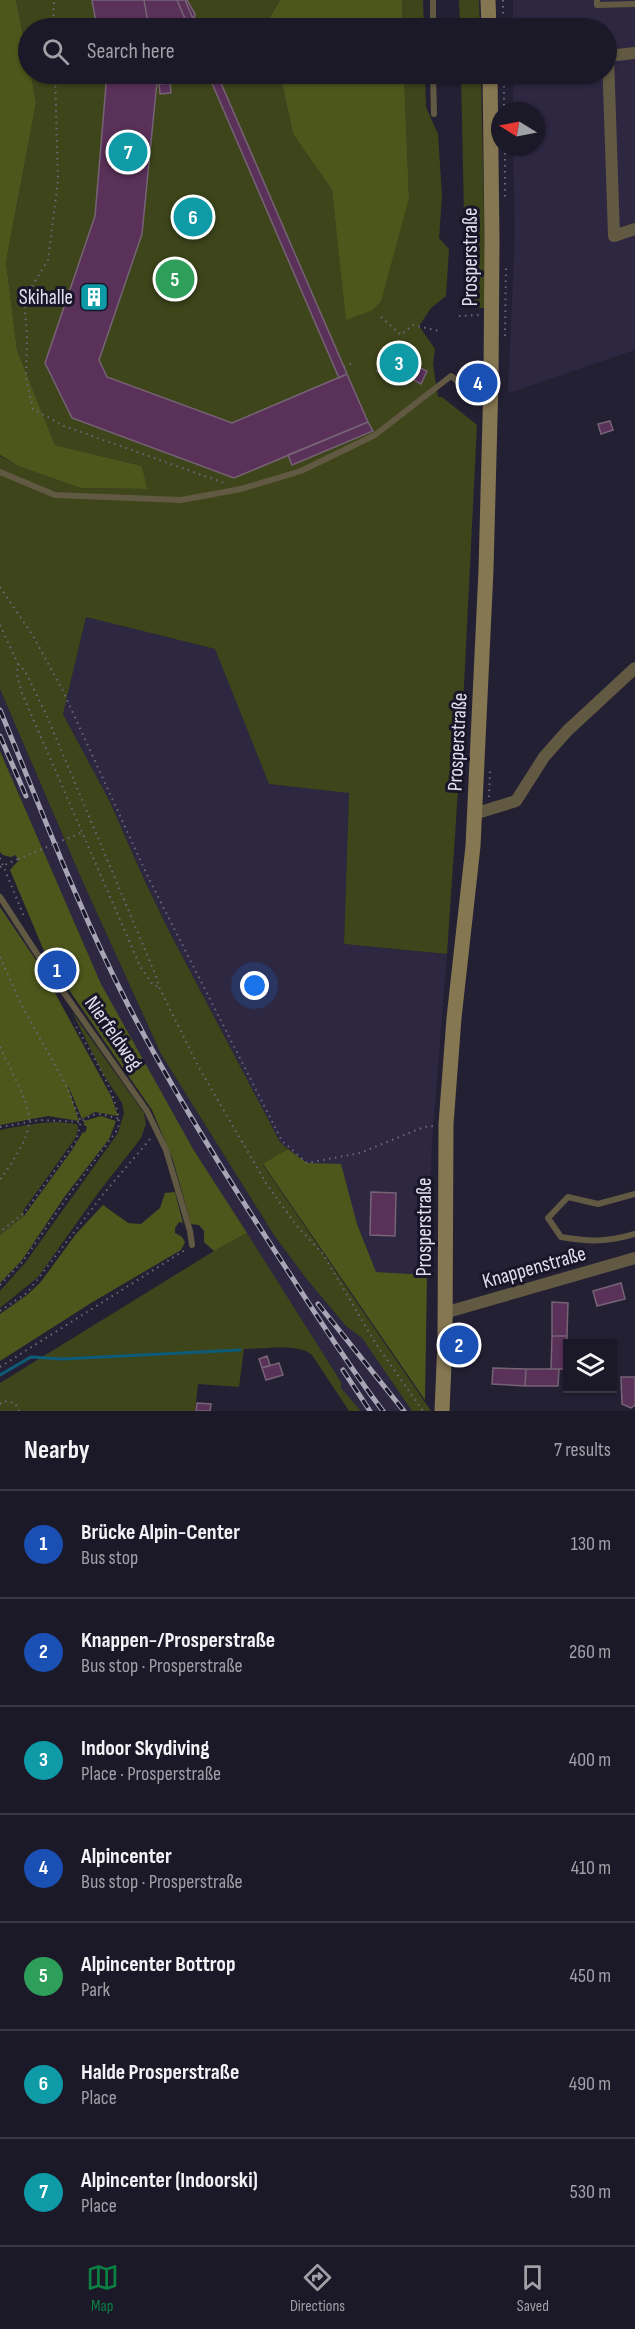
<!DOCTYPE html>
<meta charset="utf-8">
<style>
:root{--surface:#1b1827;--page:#24212f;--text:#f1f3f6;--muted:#a0a0a7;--line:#393744;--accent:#0b8043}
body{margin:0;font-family:"Sofia Sans Condensed",sans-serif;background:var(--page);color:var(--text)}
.controls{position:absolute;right:18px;bottom:18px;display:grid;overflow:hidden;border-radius:0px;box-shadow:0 2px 4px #0004}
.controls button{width:54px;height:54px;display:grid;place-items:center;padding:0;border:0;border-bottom:2px solid var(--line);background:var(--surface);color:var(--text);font:30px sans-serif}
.compass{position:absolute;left:491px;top:102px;width:54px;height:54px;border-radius:50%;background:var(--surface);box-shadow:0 2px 4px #0004;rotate:280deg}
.you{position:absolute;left:255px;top:986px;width:21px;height:21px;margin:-15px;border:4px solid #fff;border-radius:50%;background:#1a73e8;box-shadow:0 0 0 9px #1a73e833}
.badge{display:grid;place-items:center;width:39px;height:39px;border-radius:50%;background:var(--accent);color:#fff;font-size:20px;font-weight:700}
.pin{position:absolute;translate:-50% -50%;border:3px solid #fff;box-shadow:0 2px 6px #0006}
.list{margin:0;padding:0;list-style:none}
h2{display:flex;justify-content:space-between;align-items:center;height:78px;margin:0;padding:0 24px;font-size:26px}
h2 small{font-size:20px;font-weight:400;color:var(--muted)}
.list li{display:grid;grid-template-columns:39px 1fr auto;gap:18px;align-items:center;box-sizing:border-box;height:108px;padding:0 24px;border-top:2px solid var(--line)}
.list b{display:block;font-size:22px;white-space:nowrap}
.list p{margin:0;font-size:20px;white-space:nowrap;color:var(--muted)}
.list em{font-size:20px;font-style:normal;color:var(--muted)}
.icon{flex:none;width:33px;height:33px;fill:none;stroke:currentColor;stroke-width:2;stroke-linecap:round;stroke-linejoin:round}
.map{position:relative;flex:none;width:635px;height:1411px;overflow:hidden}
.search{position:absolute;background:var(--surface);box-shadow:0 2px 4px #0004;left:18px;right:18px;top:18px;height:66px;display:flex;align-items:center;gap:15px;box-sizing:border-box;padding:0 21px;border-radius:33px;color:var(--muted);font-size:22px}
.sheet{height:834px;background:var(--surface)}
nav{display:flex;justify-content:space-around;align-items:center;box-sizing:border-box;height:84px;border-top:2px solid var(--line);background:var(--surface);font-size:16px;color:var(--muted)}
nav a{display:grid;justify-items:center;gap:3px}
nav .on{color:var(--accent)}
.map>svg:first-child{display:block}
</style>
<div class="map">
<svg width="635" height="1411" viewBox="0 0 635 1411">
<rect width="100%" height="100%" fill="#242034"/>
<path fill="#2d2742" d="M513,0H635V350L508,393L515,235L513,147H536V111H513V74H606V28H513Z
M86,617L215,649L269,784L349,792L344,944L447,954L432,1142L427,1275L376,1272L357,1224L307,1163L280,1142L169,931L142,875L110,802L63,714Z
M0,689L82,880L161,1054L274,1235L305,1277L346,1326L362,1338L412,1411H361L348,1397L341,1388V1382L193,1149L143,1062L101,984L0,751Z"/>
<path fill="#3e451b" d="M16,0H280L269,19L271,28H28V60Z
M402,0H423L424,28H403Z
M459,0H479L480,28H460Z
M31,74H280L293,134L332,190L347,320L409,198L404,74H425L426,107L438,134L442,196L439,238L449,249L446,296L431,308L419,326L435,349L433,364L438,397H442L477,425L461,746L447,954L344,944L349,793L269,784L215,649L86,617L63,714L110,802L142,875L169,931L280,1142L288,1149L263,1165L431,1411H412L362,1338L346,1326L305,1277L274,1235L161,1054L82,880L0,689V456L18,466L80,488L146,489L142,466L55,445L17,350L6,262L36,103Z
M461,74H481L486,308H466Z
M72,1012L144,1113L146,1124L141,1138L98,1193L38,1277L0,1308V1291L25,1263L118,1133L124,1113L122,1103L103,1074Z
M56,1122L77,1124L78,1128L76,1137L23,1211L24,1216L0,1235V1130C19,1126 36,1123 56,1122Z
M247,1233L341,1382V1388L361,1411H349L312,1355C300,1343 260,1349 244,1349L239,1387L198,1384L195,1411H0V1383L214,1251Z"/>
<path fill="#4e571b" d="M0,0H16L28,60V74H31L36,103L6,262L17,350L55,445L142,466L147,489L80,488L18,466L0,455Z
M280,0H402L403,28H271L269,19Z
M280,74H404L409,198L381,301L373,310L346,320L332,190L293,134Z
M0,751L101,984L193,1149L247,1233L214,1251L204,1242V1231L199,1225L191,1224L173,1160L152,1110L47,958L10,870L18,861L16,855L11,857L3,855L0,852Z
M0,907L42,969L111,1096L118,1116L95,1112L82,1119L67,1083L79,1121L48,1116L0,1125Z
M101,1116L116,1121L109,1139L65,1196L22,1260L0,1283V1235L24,1216L72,1150L83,1132L85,1133L87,1127L84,1125V1121Z
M288,1149L307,1163L341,1164L357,1224L376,1272L427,1275L425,1400L263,1164Z
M175,1192L183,1223L179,1222L175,1228V1233L182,1237L185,1242L181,1250L91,1303L0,1361V1314L27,1295L40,1283L76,1234L103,1205L128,1223L141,1224L160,1208L165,1193Z"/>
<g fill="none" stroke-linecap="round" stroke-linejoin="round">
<path stroke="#0e5b79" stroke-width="3" d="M0,1375L31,1357L62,1359L240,1350"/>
</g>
<path fill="#5a3159" stroke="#766375" stroke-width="1.5" d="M92,0H144L149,28H97Z
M144,0H187L195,14L192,28H149Z
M177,0H185L197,28H189Z
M104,74H156L157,81L142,234L99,360L107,377L232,423L347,374L368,422L234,478L72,418L45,363L95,216L106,85Z
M156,74H178V77L157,81Z
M208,74H217L347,374L339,378Z
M170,83L171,93L160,94L159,84Z
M390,345L419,359L416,366L427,371L421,384L410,378L406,385L377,371Z
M610,421L613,430L601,434L598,424Z
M368,422L373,431L292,465L288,455Z
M371,1192L396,1193L395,1236L370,1235Z
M621,1283L625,1299L597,1306L593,1291Z
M552,1302L568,1303L567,1336H552Z
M552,1336H567L566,1369H551Z
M267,1356L270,1365L262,1368L259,1359Z
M279,1363L283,1375L266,1380L262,1368Z
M493,1368L526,1369L525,1386L492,1384Z
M526,1369H559L558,1386H525Z
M621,1377H635V1405L631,1408L622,1404Z
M197,1403L211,1404L210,1411H196Z"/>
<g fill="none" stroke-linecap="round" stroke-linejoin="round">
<path stroke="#6c687a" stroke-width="2" stroke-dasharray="1.5 4.5" stroke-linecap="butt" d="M503,0V28
M53,28L54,0
M55,74L58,180L48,260L24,299L27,335L26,378L33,409L64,426L227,484
M504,74V111
M505,147V201
M459,316L480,315
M381,317L401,335L413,325L439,331
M505,336L506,266
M344,367L354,362
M0,587L33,636L62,689L148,877L282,1141L307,1163L360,1153L424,1127L434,1126
M0,625L18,664L17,674L21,691L140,966L153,985L159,987
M18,664L25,671L46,714L156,976L159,987L198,1066L266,1183L296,1225L323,1254L376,1344L423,1411
M489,797L490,770
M0,858L25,919
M0,867L18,859
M0,957L22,1006L66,1085L81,1122L76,1141L24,1213L0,1232
M0,1047C8,1066 30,1102 29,1121C28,1142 11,1163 0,1180
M0,1127L40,1120L81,1122L91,1115L101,1114L120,1119
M0,1285L23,1261L66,1199L118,1129C124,1102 88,1049 74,1023
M0,1311L27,1293L105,1192L151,1138
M0,1367L185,1250
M0,1404L4,1401L15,1403L19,1411"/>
<path stroke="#615942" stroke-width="6" d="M433,0V28
M597,0V5L635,4
M433,74L434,114
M0,472L55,495L181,500L241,489L301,471L375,435L451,376L466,387L490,398
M0,897L41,960L147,1111L166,1150L190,1231L192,1245
M635,1194L598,1204L568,1197L548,1218L561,1237C590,1242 607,1242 635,1234"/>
<path stroke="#615942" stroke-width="12" d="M635,53L608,56L614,236L635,229
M474,814L516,801L544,757L567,731L635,668
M444,1313L635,1258"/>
<path stroke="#857751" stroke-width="15" d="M488,0L489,28
M442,1411L445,1341L446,1124L454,1018L473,846L486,570L491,380L492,240L490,74"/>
<g stroke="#a8a5b5" stroke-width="5">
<path id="rail" d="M0,710C41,809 79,910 128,1005C175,1095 229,1181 284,1265C316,1314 347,1364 383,1411
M0,736L26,796
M318,1304L404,1411
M343,1370L370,1411"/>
</g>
<use href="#rail" stroke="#1a162a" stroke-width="3" stroke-dasharray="9" stroke-linecap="butt"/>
<path stroke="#6c687a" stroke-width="2" stroke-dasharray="1.5 4.5" stroke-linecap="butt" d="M18,859L83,832"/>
</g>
<defs>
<g id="building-square" transform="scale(1.5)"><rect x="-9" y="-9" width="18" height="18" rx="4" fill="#0f9aa8" stroke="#1a162a"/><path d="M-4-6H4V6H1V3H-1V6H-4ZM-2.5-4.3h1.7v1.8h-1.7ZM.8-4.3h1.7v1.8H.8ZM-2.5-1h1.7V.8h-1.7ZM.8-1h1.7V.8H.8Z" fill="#fff"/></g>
</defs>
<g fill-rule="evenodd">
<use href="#building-square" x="94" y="297"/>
</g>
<g text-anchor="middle" stroke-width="6" stroke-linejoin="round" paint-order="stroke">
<g font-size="21" fill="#e0deec" stroke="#1a162a">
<text transform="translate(470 257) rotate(-90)" y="7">Prosperstraße</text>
<text transform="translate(457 742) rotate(-87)" y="7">Prosperstraße</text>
<text transform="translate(114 1033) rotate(55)" y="7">Nierfeldweg</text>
<text transform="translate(424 1227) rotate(-90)" y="7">Prosperstraße</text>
<text transform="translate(534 1267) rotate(-16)" y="7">Knappenstraße</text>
</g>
<g font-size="21" fill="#e0deec" stroke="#1a162a" text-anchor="end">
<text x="73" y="304">Skihalle</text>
</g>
</g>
</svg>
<div class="controls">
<button><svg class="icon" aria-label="layers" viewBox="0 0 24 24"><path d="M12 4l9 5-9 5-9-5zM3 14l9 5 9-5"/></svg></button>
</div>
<svg class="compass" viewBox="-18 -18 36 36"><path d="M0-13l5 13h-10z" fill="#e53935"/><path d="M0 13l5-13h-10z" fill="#a0a0a7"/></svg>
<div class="you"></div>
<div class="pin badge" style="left:57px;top:970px;background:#1a4fb4">1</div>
<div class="pin badge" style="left:459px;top:1345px;background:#1a4fb4">2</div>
<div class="pin badge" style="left:399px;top:363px;background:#0f9aa8">3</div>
<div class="pin badge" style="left:478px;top:383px;background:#1a4fb4">4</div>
<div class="pin badge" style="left:175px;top:279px;background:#2e9e5b">5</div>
<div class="pin badge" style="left:193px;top:217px;background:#0f9aa8">6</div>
<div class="pin badge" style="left:128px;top:152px;background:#0f9aa8">7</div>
<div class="search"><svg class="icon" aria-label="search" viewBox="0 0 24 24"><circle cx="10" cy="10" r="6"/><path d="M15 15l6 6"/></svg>Search here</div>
</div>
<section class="sheet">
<h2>Nearby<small>7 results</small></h2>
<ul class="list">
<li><span class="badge" style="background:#1a4fb4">1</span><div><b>Brücke Alpin-Center</b><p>Bus stop</p></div><em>130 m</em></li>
<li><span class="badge" style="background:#1a4fb4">2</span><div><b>Knappen-/Prosperstraße</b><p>Bus stop · Prosperstraße</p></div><em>260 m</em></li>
<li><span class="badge" style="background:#0f9aa8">3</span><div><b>Indoor Skydiving</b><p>Place · Prosperstraße</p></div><em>400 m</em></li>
<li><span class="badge" style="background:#1a4fb4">4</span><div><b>Alpincenter</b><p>Bus stop · Prosperstraße</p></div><em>410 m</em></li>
<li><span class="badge" style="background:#2e9e5b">5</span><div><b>Alpincenter Bottrop</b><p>Park</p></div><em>450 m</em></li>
<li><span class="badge" style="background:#0f9aa8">6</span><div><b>Halde Prosperstraße</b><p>Place</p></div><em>490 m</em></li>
<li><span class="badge" style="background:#0f9aa8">7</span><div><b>Alpincenter (Indoorski)</b><p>Place</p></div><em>530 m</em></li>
</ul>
</section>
<nav>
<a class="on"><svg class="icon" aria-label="map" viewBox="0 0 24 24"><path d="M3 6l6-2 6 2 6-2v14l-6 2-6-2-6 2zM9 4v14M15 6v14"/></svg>Map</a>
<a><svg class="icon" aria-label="directions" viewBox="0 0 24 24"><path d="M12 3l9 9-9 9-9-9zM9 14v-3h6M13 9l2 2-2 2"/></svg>Directions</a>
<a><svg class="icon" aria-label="saved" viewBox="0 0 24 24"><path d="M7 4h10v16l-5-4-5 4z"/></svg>Saved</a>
</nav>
